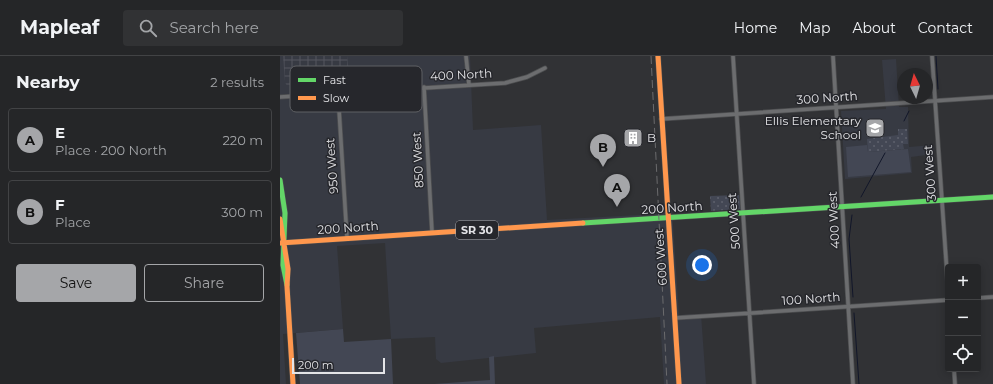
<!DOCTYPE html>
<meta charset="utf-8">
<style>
:root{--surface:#252628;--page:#313234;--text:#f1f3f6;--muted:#a3a5a8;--line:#424345;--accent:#a5a6a9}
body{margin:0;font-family:Montserrat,sans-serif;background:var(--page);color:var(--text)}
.controls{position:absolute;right:12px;bottom:12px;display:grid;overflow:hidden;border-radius:4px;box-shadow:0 2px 10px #0003}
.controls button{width:36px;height:36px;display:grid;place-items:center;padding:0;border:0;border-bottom:1px solid var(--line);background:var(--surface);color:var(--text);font:20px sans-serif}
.compass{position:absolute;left:617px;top:12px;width:36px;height:36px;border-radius:50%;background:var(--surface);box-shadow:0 2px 10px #0003;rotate:355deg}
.scale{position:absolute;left:12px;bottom:10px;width:93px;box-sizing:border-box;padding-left:4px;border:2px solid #e4e4e7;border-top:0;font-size:11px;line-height:14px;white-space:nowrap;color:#e4e4e7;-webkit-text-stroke:3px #26272c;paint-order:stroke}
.you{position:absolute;left:422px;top:209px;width:14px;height:14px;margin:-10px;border:3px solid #fff;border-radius:50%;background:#1a73e8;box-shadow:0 0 0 6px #1a73e833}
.badge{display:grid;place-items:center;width:26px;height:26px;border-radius:50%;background:var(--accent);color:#111;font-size:13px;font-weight:700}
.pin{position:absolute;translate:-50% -33px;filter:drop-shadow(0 1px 2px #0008)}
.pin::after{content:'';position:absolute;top:21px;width:14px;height:12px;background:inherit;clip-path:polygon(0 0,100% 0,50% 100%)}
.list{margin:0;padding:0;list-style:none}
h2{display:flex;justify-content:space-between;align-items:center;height:52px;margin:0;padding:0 16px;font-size:17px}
h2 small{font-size:13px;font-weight:400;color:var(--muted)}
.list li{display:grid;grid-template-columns:26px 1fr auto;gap:12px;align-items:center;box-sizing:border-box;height:64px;margin:0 8px 8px;padding:0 8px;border:1px solid var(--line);border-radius:4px}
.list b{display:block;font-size:15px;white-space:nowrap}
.list p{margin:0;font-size:13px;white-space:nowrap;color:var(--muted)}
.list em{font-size:13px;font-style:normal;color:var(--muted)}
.actions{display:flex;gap:8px;padding:12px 16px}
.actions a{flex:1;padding:9px 0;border:1px solid var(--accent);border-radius:4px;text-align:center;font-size:14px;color:var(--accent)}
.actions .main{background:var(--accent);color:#111}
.icon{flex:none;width:22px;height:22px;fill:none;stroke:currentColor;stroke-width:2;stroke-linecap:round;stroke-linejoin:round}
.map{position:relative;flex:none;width:713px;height:328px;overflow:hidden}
header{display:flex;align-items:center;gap:24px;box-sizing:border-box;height:56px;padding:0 20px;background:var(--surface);border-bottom:1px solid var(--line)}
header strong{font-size:19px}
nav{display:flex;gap:22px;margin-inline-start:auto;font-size:14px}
.search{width:280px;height:36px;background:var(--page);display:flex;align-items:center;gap:10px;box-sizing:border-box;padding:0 14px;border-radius:4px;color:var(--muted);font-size:15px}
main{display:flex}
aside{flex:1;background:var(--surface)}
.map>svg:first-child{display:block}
</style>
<header>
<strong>Mapleaf</strong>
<div class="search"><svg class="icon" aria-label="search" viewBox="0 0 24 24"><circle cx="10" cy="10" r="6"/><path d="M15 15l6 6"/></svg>Search here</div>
<nav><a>Home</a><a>Map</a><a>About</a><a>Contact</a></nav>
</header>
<main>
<aside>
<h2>Nearby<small>2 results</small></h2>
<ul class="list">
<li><span class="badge">A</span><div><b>E</b><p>Place · 200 North</p></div><em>220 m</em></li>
<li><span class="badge">B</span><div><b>F</b><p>Place</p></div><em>300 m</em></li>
</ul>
<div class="actions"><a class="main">Save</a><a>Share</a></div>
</aside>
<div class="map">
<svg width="713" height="328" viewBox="0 0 713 328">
<defs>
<pattern id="industrial-grid" width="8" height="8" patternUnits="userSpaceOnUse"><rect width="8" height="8" fill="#373a43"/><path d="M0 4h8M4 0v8" fill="none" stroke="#54565e"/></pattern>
<pattern id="park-dots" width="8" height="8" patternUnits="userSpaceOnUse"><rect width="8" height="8" fill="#434754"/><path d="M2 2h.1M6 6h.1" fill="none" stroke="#5e616d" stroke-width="1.8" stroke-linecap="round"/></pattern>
</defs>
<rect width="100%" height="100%" fill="#313235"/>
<path fill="#373a43" d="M0,0H190L193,74L261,69L267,164L377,158L392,153L399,259L421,258L426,328H384L380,261L254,272L256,297L161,307L156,303L155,281L111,283L105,187L57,190L63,273L3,278L6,328H0Z
M616,3L619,51H628L629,91L653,89L654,98L631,101L632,117L565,123L561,55L606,53L602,4Z"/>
<path fill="url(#industrial-grid)" d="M3,0H67L70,26L7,30L5,26Z"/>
<path fill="#434754" d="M587,89L588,96L628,93L631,116L568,121L566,91Z
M63,273L64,286L111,283L113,328H20L16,277Z
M214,300L215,328H154L210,324L209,301Z"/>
<path fill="url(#park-dots)" d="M618,73H627L628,88H623L624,93L588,96L587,83L618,79Z
M459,139L461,153L431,155L430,140Z"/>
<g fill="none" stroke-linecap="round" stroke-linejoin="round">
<path stroke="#111629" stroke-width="1" d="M656,0L658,33
M647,40L649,37
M624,65L629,55
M581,141L605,97
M572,159L569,183L573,241
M574,257L579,328"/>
<g stroke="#4e4f51" stroke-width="5">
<path id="street" d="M186,0L189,29
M453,0L474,328
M553,0L573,328
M652,0L668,232
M144,31L152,176
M58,37L67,182
M0,41L225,27L247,21L265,12
M381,63L713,41
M698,242L713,241
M395,262L668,244
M674,313L675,328"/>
</g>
<g stroke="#4e4f51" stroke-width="6">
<path id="fast" d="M0,124L5,157L3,209L7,229
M303,167L713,141"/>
</g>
<g stroke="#4e4f51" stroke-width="6">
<path id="slow" d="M378,0L399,328
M0,163L8,213L7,230L13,328
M0,187L303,167"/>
</g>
<use href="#street" stroke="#6c6d6f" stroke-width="3.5"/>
<use href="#fast" stroke="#63d668" stroke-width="5"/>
<use href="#slow" stroke="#ff974d" stroke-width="5"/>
<path stroke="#6b6b6d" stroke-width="1" stroke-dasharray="8 4" stroke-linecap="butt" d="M371,0L387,328"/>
</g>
<defs>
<g id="school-square" transform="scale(1)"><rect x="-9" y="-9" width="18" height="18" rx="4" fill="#a5a6a9" stroke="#26272c"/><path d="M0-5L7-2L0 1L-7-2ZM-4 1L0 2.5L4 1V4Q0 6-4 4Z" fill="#fff"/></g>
<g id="building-square" transform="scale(1)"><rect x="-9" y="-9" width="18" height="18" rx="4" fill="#a5a6a9" stroke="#26272c"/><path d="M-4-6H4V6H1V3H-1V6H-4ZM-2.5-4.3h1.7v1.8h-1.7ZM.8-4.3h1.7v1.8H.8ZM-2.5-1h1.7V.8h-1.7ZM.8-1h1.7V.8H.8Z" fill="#fff"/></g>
</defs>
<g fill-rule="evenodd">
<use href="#school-square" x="595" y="72"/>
<use href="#building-square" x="353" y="82"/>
</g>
<g text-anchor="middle" stroke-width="3" stroke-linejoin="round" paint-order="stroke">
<rect fill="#26272c" stroke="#ababaf" stroke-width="1" x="176" y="165" width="42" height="18" rx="3"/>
<g font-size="11" font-weight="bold" fill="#e4e4e7">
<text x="197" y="178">SR 30</text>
</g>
<g font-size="12" fill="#e4e4e7" stroke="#26272c">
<text transform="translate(181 19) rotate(-3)" y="4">400 North</text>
<text transform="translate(547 42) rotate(-4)" y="4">300 North</text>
<text transform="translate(138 104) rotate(-93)" y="4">850 West</text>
<text transform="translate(52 110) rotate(-94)" y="4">950 West</text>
<text transform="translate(650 117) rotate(-94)" y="4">300 West</text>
<text transform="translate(392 152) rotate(-4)" y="4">200 North</text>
<text transform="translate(554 164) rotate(-93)" y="4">400 West</text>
<text transform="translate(454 165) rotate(-94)" y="4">500 West</text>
<text transform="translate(68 172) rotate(-4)" y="4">200 North</text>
<text transform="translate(381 201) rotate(-94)" y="4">600 West</text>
<text transform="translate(531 243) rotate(-4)" y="4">100 North</text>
</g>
<g font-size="12" fill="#e4e4e7" stroke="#26272c" text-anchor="end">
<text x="581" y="69">Ellis Elementary<tspan x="581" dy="14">School</tspan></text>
<text x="367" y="86" text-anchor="start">B</text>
</g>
</g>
<rect x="10" y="10" width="132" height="46" rx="6" fill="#26272c" stroke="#5f6064" stroke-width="1"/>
<rect x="18" y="22" width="18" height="4" fill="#63d668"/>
<rect x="18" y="40" width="18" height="4" fill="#ff974d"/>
<g font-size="11" fill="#e4e4e7">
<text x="43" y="28">Fast</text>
<text x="43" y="46">Slow</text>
</g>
</svg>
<div class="controls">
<button>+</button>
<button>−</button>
<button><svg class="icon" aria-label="locate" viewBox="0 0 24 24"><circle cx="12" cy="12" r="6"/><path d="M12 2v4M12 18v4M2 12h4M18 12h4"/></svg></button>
</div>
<svg class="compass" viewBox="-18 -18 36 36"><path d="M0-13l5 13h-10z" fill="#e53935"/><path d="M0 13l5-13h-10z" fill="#a3a5a8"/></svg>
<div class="scale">200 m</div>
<div class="you"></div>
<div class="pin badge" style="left:337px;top:151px">A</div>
<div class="pin badge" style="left:323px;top:111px">B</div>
</div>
</main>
